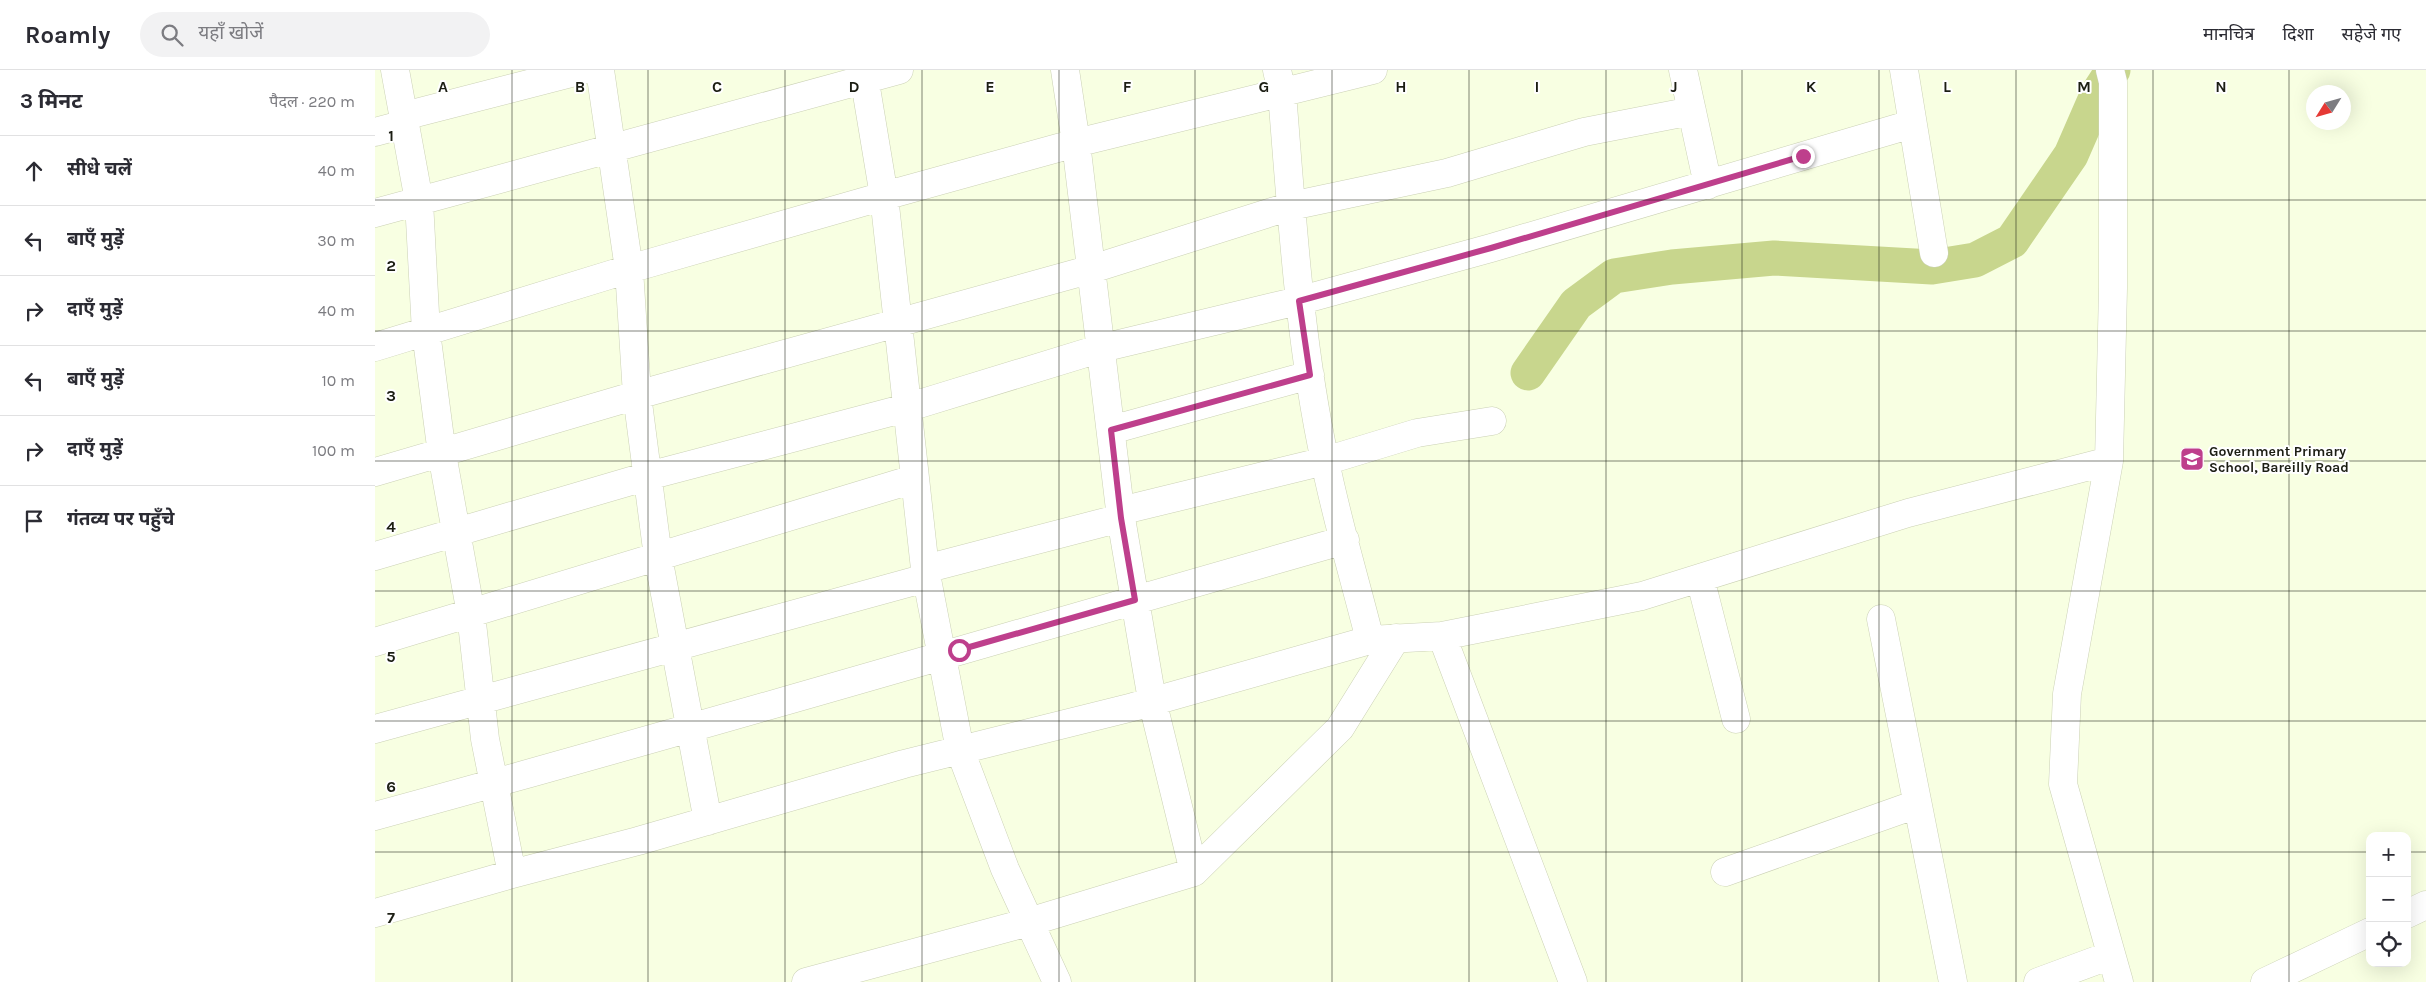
<!DOCTYPE html>
<html lang="hi">
<meta charset="utf-8">
<style>
:root{--surface:#fff;--page:#f2f2f3;--text:#2b2b33;--muted:#7c7c81;--line:#e1e1e2}
body{margin:0;font-family:Karla,"Noto Sans Devanagari",sans-serif;background:var(--page);color:var(--text)}
.controls{position:absolute;right:15px;bottom:15px;display:grid;overflow:hidden;border-radius:10px;box-shadow:0 5px 20px #0002}
.controls button{width:45px;height:45px;display:grid;place-items:center;padding:0;border:0;border-bottom:1px solid var(--line);background:var(--surface);color:var(--text);font:25px sans-serif}
.compass{position:absolute;left:1931px;top:15px;width:45px;height:45px;border-radius:50%;background:var(--surface);box-shadow:0 5px 20px #0002;rotate:233deg}
.stop{position:absolute;width:15px;height:15px;margin:-11px;border:4px solid #be3f8c;border-radius:50%;background:#fff}
.stop.end{background:#be3f8c;border-color:#fff;box-shadow:0 1px 5px #0008}
.list{margin:0;padding:0;list-style:none}
h2{display:flex;justify-content:space-between;align-items:center;height:65px;margin:0;padding:0 20px;font-size:21px}
h2 small{font-size:16px;font-weight:400;color:var(--muted)}
.list li{display:grid;grid-template-columns:32px 1fr auto;gap:15px;align-items:center;box-sizing:border-box;height:70px;padding:0 20px;border-top:1px solid var(--line)}
.list b{display:block;font-size:19px;white-space:nowrap}
.list em{font-size:16px;font-style:normal;color:var(--muted)}
.icon{flex:none;width:28px;height:28px;fill:none;stroke:currentColor;stroke-width:2;stroke-linecap:round;stroke-linejoin:round}
.map{position:relative;flex:none;width:2051px;height:912px;overflow:hidden}
header{display:flex;align-items:center;gap:30px;box-sizing:border-box;height:70px;padding:0 25px;background:var(--surface);border-bottom:1px solid var(--line)}
header strong{font-size:24px}
nav{display:flex;gap:28px;margin-inline-start:auto;font-size:18px}
.search{width:350px;height:45px;background:var(--page);display:flex;align-items:center;gap:12px;box-sizing:border-box;padding:0 18px;border-radius:28px;color:var(--muted);font-size:19px}
main{display:flex}
aside{flex:1;background:var(--surface)}
.map>svg:first-child{display:block}
</style>
<header>
<strong>Roamly</strong>
<div class="search"><svg class="icon" aria-label="search" viewBox="0 0 24 24"><circle cx="10" cy="10" r="6"/><path d="M15 15l6 6"/></svg>यहाँ खोजें</div>
<nav><a>मानचित्र</a><a>दिशा</a><a>सहेजे गए</a></nav>
</header>
<main>
<aside>
<h2>3 मिनट<small>पैदल · 220 m</small></h2>
<ul class="list">
<li><svg class="icon" aria-label="ahead" viewBox="0 0 24 24"><path d="M12 20V5M6 11l6-6 6 6"/></svg><div><b>सीधे चलें</b></div><em>40 m</em></li>
<li><svg class="icon" aria-label="left" viewBox="0 0 24 24"><path d="M17 20v-9H6M10 6l-5 5 5 5"/></svg><div><b>बाएँ मुड़ें</b></div><em>30 m</em></li>
<li><svg class="icon" aria-label="right" viewBox="0 0 24 24"><path d="M7 20v-9h11M14 6l5 5-5 5"/></svg><div><b>दाएँ मुड़ें</b></div><em>40 m</em></li>
<li><svg class="icon" aria-label="left" viewBox="0 0 24 24"><path d="M17 20v-9H6M10 6l-5 5 5 5"/></svg><div><b>बाएँ मुड़ें</b></div><em>10 m</em></li>
<li><svg class="icon" aria-label="right" viewBox="0 0 24 24"><path d="M7 20v-9h11M14 6l5 5-5 5"/></svg><div><b>दाएँ मुड़ें</b></div><em>100 m</em></li>
<li><svg class="icon" aria-label="arrive" viewBox="0 0 24 24"><path d="M6 21V4h12l-3 4 3 4H6"/></svg><div><b>गंतव्य पर पहुँचे</b></div></li>
</ul>
</aside>
<div class="map">
<svg width="2051" height="912" viewBox="0 0 2051 912">
<rect width="100%" height="100%" fill="#f8ffe2"/>
<g fill="none" stroke-linecap="round" stroke-linejoin="round">
<path stroke="#c8d68d" stroke-width="35" d="M1153,303L1201,234L1239,206L1297,197L1399,188L1557,197L1600,190L1637,171L1696,85L1723,23L1738,0"/>
<g stroke="#cbd1b5" stroke-width="29">
<path id="minor" d="M20,0L44,131L51,262L67,384L96,544L110,669L137,804
M225,0L254,199L262,325L283,487L333,751
M488,0L509,126L550,499L585,680L630,799L682,912
M690,0L701,73L746,448L777,630L819,802
M902,0L907,23C917,146 924,270 950,391C962,451 980,510 995,570
M1308,0L1333,115
M1529,0L1559,183
M1735,0L1738,12V218L1734,391L1692,624L1688,714L1744,912
M29,46L208,0
M0,62L30,54
M0,143L524,0
M0,277L254,199L509,126L701,73L998,0
M736,360L935,305
M0,402L262,325L717,199L916,136L1072,103L1209,62L1317,41
M745,441L950,391L1042,363L1117,351
M0,486L273,406L531,338L727,278L923,231L1116,178L1537,54
M550,499L746,448
M1325,508L1361,649
M1506,549L1578,912
M1067,566L1198,912
M0,572L539,409
M0,659L551,508
M0,746C324,658 646,562 970,470
M1350,802L1542,734
M0,843L137,804L263,771L529,694L758,637L995,570L1067,566L1267,526L1533,443L1734,391
M431,912L654,852L819,802L965,658L1021,568
M1663,912L1736,885"/>
</g>
<g stroke="#cbd1b5" stroke-width="29">
<path id="highway" d="M2032,844L2051,835
M1890,912L1995,862"/>
</g>
<use href="#minor" stroke="#fff" stroke-width="28"/>
<use href="#highway" stroke="#fff" stroke-width="28"/>
</g>
<g fill="none" stroke-linecap="round" stroke-linejoin="round">
<path stroke="#be3f8c" stroke-width="6" d="M584,580L760,530L746,448L736,360L935,305L924,231L1116,178L1428,86"/>
</g>
<path fill="none" stroke="#1c1e14" stroke-width="1" stroke-opacity="0.55" d="M137,0V912M273,0V912M410,0V912M547,0V912M684,0V912M820,0V912M957,0V912M1094,0V912M1231,0V912M1367,0V912M1504,0V912M1641,0V912M1778,0V912M1914,0V912M0,130H2051M0,261H2051M0,391H2051M0,521H2051M0,651H2051M0,782H1995M2032,782H2051"/>
<defs>
<g id="school-square" transform="scale(1.25)"><rect x="-9" y="-9" width="18" height="18" rx="4" fill="#be3f8c" stroke="#fff"/><path d="M0-5L7-2L0 1L-7-2ZM-4 1L0 2.5L4 1V4Q0 6-4 4Z" fill="#fff"/></g>
</defs>
<g fill-rule="evenodd">
<use href="#school-square" x="1817" y="389"/>
</g>
<g text-anchor="middle" stroke-width="4" stroke-linejoin="round" paint-order="stroke">
<g font-size="14" font-weight="bold" fill="#1c1e14" stroke="#fff" text-anchor="start">
<text x="1834" y="386">Government Primary<tspan x="1834" dy="16">School, Bareilly Road</tspan></text>
</g>
</g>
<g font-size="16" text-anchor="middle" font-weight="bold" fill="#1c1e14" stroke="#fff" stroke-width="4" stroke-linejoin="round" paint-order="stroke">
<text x="68" y="22">A</text>
<text x="205" y="22">B</text>
<text x="342" y="22">C</text>
<text x="479" y="22">D</text>
<text x="615" y="22">E</text>
<text x="752" y="22">F</text>
<text x="889" y="22">G</text>
<text x="1026" y="22">H</text>
<text x="1162" y="22">I</text>
<text x="1299" y="22">J</text>
<text x="1436" y="22">K</text>
<text x="1572" y="22">L</text>
<text x="1709" y="22">M</text>
<text x="1846" y="22">N</text>
<text x="16" y="71">1</text>
<text x="16" y="201">2</text>
<text x="16" y="331">3</text>
<text x="16" y="462">4</text>
<text x="16" y="592">5</text>
<text x="16" y="722">6</text>
<text x="16" y="853">7</text>
</g>
</svg>
<div class="controls">
<button>+</button>
<button>−</button>
<button><svg class="icon" aria-label="locate" viewBox="0 0 24 24"><circle cx="12" cy="12" r="6"/><path d="M12 2v4M12 18v4M2 12h4M18 12h4"/></svg></button>
</div>
<svg class="compass" viewBox="-18 -18 36 36"><path d="M0-13l5 13h-10z" fill="#e53935"/><path d="M0 13l5-13h-10z" fill="#7c7c81"/></svg>
<div class="stop" style="left:584px;top:580px"></div>
<div class="stop end" style="left:1428px;top:86px"></div>
</div>
</main>
